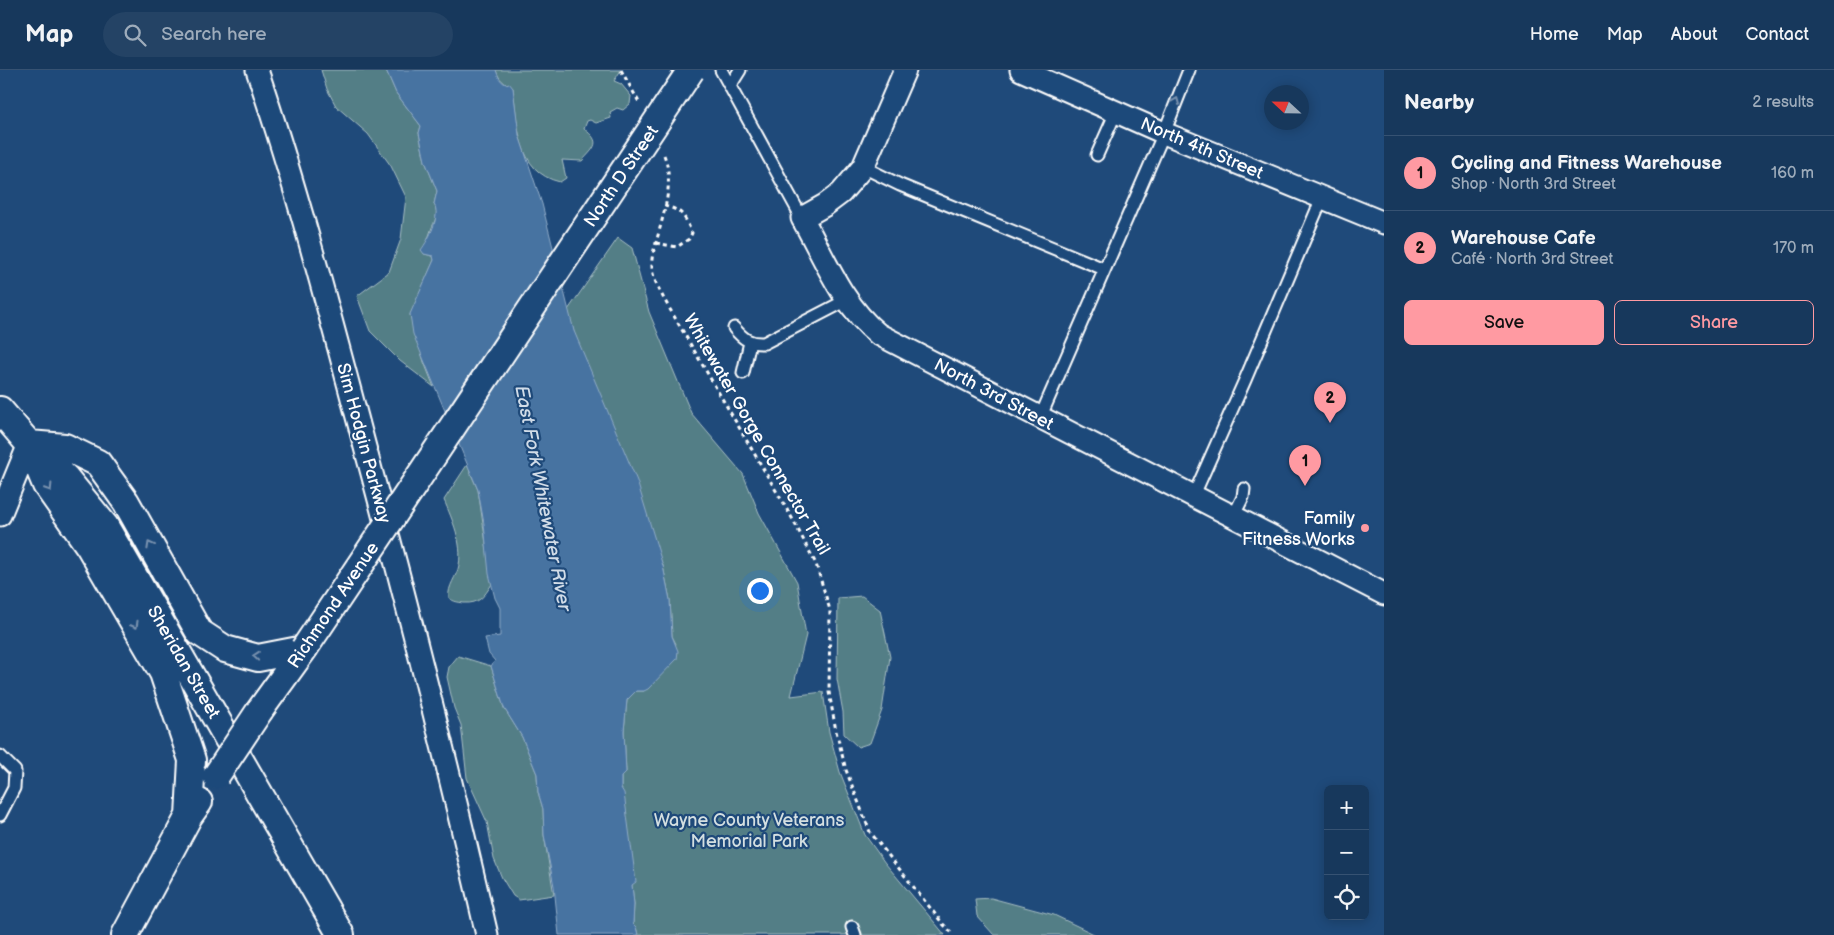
<!DOCTYPE html>
<meta charset="utf-8">
<style>
:root{--surface:#17385c;--page:#244365;--text:#f1f3f6;--muted:#9eacbb;--line:#365272;--accent:#ff9aa2}
body{margin:0;font-family:"Balsamiq Sans",sans-serif;background:var(--page);color:var(--text)}
.controls{position:absolute;right:15px;bottom:15px;display:grid;overflow:hidden;border-radius:8px;box-shadow:0 2px 12px #0003}
.controls button{width:45px;height:45px;display:grid;place-items:center;padding:0;border:0;border-bottom:1px solid var(--line);background:var(--surface);color:var(--text);font:25px sans-serif}
.compass{position:absolute;left:1264px;top:15px;width:45px;height:45px;border-radius:50%;background:var(--surface);box-shadow:0 2px 12px #0003;rotate:292deg}
.you{position:absolute;left:759px;top:520px;width:18px;height:18px;margin:-12px;border:4px solid #fff;border-radius:50%;background:#1a73e8;box-shadow:0 0 0 8px #1a73e833}
.badge{display:grid;place-items:center;width:32px;height:32px;border-radius:50%;background:var(--accent);color:#111;font-size:16px;font-weight:700}
.pin{position:absolute;translate:-50% -41px;filter:drop-shadow(0 1px 2px #0008)}
.pin::after{content:'';position:absolute;top:26px;width:18px;height:15px;background:inherit;clip-path:polygon(0 0,100% 0,50% 100%)}
.list{margin:0;padding:0;list-style:none}
h2{display:flex;justify-content:space-between;align-items:center;height:65px;margin:0;padding:0 20px;font-size:21px}
h2 small{font-size:16px;font-weight:400;color:var(--muted)}
.list li{display:grid;grid-template-columns:32px 1fr auto;gap:15px;align-items:center;box-sizing:border-box;height:75px;padding:0 20px;border-top:1px solid var(--line)}
.list b{display:block;font-size:19px;white-space:nowrap}
.list p{margin:0;font-size:16px;white-space:nowrap;color:var(--muted)}
.list em{font-size:16px;font-style:normal;color:var(--muted)}
.actions{display:flex;gap:10px;padding:15px 20px}
.actions a{flex:1;padding:11px 0;border:1px solid var(--accent);border-radius:8px;text-align:center;font-size:18px;color:var(--accent)}
.actions .main{background:var(--accent);color:#111}
.icon{flex:none;width:28px;height:28px;fill:none;stroke:currentColor;stroke-width:2;stroke-linecap:round;stroke-linejoin:round}
.map{position:relative;flex:none;width:1384px;height:865px;overflow:hidden}
header{display:flex;align-items:center;gap:30px;box-sizing:border-box;height:70px;padding:0 25px;background:var(--surface);border-bottom:1px solid var(--line)}
header strong{font-size:24px}
nav{display:flex;gap:28px;margin-inline-start:auto;font-size:18px}
.search{width:350px;height:45px;background:var(--page);display:flex;align-items:center;gap:12px;box-sizing:border-box;padding:0 18px;border-radius:28px;color:var(--muted);font-size:19px}
main{display:flex}
aside{flex:1;background:var(--surface)}
.map>svg:first-child{display:block}
</style>
<header>
<strong>Map</strong>
<div class="search"><svg class="icon" aria-label="search" viewBox="0 0 24 24"><circle cx="10" cy="10" r="6"/><path d="M15 15l6 6"/></svg>Search here</div>
<nav><a>Home</a><a>Map</a><a>About</a><a>Contact</a></nav>
</header>
<main>
<div class="map">
<svg width="1384" height="865" viewBox="0 0 1384 865">
<rect width="100%" height="100%" fill="#1f4a7a"/>
<filter id="ink" filterUnits="userSpaceOnUse"><feTurbulence type="fractalNoise" baseFrequency=".02" numOctaves="2"/><feDisplacementMap in="SourceGraphic" scale="10" xChannelSelector="R" yChannelSelector="G"/><feConvolveMatrix kernelMatrix="1 2 1 2 8 2 1 2 1" color-interpolation-filters="sRGB"/></filter>
<g filter="url(#ink)">
<path fill="#527e86" stroke="#a8bec2" d="M321,0H386L396,23L421,56L419,63L425,91L437,121L434,134C440,145 434,151 431,160C428,168 426,176 424,184L433,186L434,190L410,245L424,292L434,317L400,291L370,261L357,226L389,202L401,169L406,127L391,96L368,64L336,36L327,19Z
M496,0H621L614,11L621,14L631,26L630,34L623,40L617,38L610,42L611,48L596,53L590,50L587,51L584,59C602,72 595,77 582,91L562,90L566,108L560,112C516,102 518,53 513,18C504,13 499,10 496,0Z
M618,168L632,178L649,242L691,343L743,404L759,443L797,512L806,565L791,626L823,622L829,662L840,702L865,765L885,793L945,865H638L636,857L633,854L634,834L621,718V706L626,702L624,661L627,630L636,621H644L676,574L672,566L670,530L663,496L574,262L568,240Z
M467,395L478,420L492,514C484,526 480,534 464,533C458,532 454,532 449,528C447,516 457,507 459,495C463,473 452,449 444,430Z
M862,526L880,540L890,587L882,640L870,673L858,677L844,664L843,642L837,609L838,528Z
M458,586L491,596L504,638L522,667L537,704L538,722L543,739L544,765L554,825L519,830L513,826L502,808L494,789L487,752L467,708L461,655L454,638L447,607L449,597Z
M991,828L1054,845L1096,865H994L977,846L975,829Z"/>
<path fill="#4673a1" stroke="#90abc7" d="M386,0H496C498,6 500,12 506,14L509,13L513,18L519,65L542,134L574,261L637,411L663,496L670,530L672,566L678,581L677,589L648,619L644,621H636L627,630L624,661L626,702L621,707V718L624,723L636,812L632,815L634,834L633,854L636,857L638,865H559L554,816L544,765L543,739L538,722L537,704L522,667L504,638L491,596L495,591L489,584L485,568L500,566V538L495,528L489,504L484,454L478,420L413,264L410,244L434,190L433,186L424,184L421,180C429,169 441,146 434,134L437,121L425,91L419,63L421,56L396,23Z"/>
<g fill="none" stroke-linecap="round" stroke-linejoin="round">
<g stroke="#fff" stroke-width="15">
<path id="service" d="M721,0L802,148
M730,16L740,0
M1097,85L1116,42
M863,97L900,115L1104,199
M734,258C743,269 750,274 764,273L847,230
M743,303L750,272
M1040,348L1164,63L1189,0
M1193,427L1245,310L1322,128
M1233,447L1243,427L1244,419
M0,686L15,701L14,718L0,745
M852,857L855,865"/>
</g>
<g stroke="#fff" stroke-width="25">
<path id="minor" d="M257,0C299,125 332,253 366,381C409,541 450,703 487,865
M905,0L863,97L841,123L825,135L802,148C824,187 842,235 878,264L1384,524
M1021,0L1164,63L1384,153
M0,445L29,374"/>
</g>
<g stroke="#fff" stroke-width="30">
<path id="tertiary" d="M0,340L29,374L65,407L105,456L341,865
M260,640L304,579
M189,746L192,690L163,603L89,476L46,415L29,374L65,377L98,393L126,432L199,562L225,579L258,588L304,579
M125,865L189,746L199,732"/>
</g>
<path stroke="#fff" stroke-width="3" stroke-dasharray="4 4" stroke-linecap="butt" d="M621,0L639,32
M664,85C675,113 663,145 656,173C654,180 651,188 652,196C652,207 659,219 664,229L792,448L816,494L830,540L829,622L836,661L846,700L870,762L943,854L954,865
M656,173L677,177L689,169L692,163C684,146 684,141 665,136"/>
<use href="#service" stroke="#1f4a7a" stroke-width="11"/>
<use href="#minor" stroke="#1f4a7a" stroke-width="21"/>
<use href="#tertiary" stroke="#1f4a7a" stroke-width="26"/>
<g stroke="#fff" stroke-width="30" stroke-linecap="butt">
<path id="tertiary-bridge" d="M304,579L691,0
M216,706L260,640"/>
</g>
<use href="#tertiary-bridge" stroke="#1f4a7a" stroke-width="26"/>
</g>
<defs><path id="oneway-chevron" d="M-2-3.5L2.5 0L-2 3.5" fill="none" stroke-width="1.6" stroke-linecap="round" stroke-linejoin="round" transform="scale(1.25)"/></defs>
<g stroke="#7992af">
<use href="#oneway-chevron" transform="translate(1176 31) rotate(-68)"/>
<use href="#oneway-chevron" transform="translate(49 418) rotate(58)"/>
<use href="#oneway-chevron" transform="translate(150 475) rotate(-119)"/>
<use href="#oneway-chevron" transform="translate(135 555) rotate(60)"/>
<use href="#oneway-chevron" transform="translate(256 586) rotate(-175)"/>
</g>
</g>
<circle fill="#ff9aa2" stroke="#1f4a7a" stroke-width="2" cx="1365" cy="458" r="5"/>
<g text-anchor="middle" stroke-width="4.5" stroke-linejoin="round" paint-order="stroke">
<g font-size="18" fill="#fff" stroke="#1f4a7a">
<text transform="translate(1202 78) rotate(23)" y="6">North 4th Street</text>
<text transform="translate(621 106) rotate(-56)" y="6">North D Street</text>
<text transform="translate(994 324) rotate(28)" y="6">North 3rd Street</text>
<text transform="translate(757 364) rotate(60)" y="6">Whitewater Gorge Connector Trail</text>
<text transform="translate(364 373) rotate(75)" y="6">Sim Hodgin Parkway</text>
<text transform="translate(333 535) rotate(-56)" y="6">Richmond Avenue</text>
<text transform="translate(184 592) rotate(60)" y="6">Sheridan Street</text>
</g>
<g font-size="18" fill="#fff" stroke="#1f4a7a" text-anchor="end">
<text x="1355" y="454">Family<tspan x="1355" dy="21">Fitness Works</tspan></text>
</g>
<g font-size="18" fill="#d4dfe1" stroke="#1f4a7a">
<text x="749" y="756">Wayne County Veterans<tspan x="749" dy="21">Memorial Park</tspan></text>
</g>
<g font-size="19" font-style="italic" fill="#d1dce8" stroke="#1f4a7a">
<text transform="translate(544 428) rotate(79)" y="7">East Fork Whitewater River</text>
</g>
</g>
</svg>
<div class="controls">
<button>+</button>
<button>−</button>
<button><svg class="icon" aria-label="locate" viewBox="0 0 24 24"><circle cx="12" cy="12" r="6"/><path d="M12 2v4M12 18v4M2 12h4M18 12h4"/></svg></button>
</div>
<svg class="compass" viewBox="-18 -18 36 36"><path d="M0-13l5 13h-10z" fill="#e53935"/><path d="M0 13l5-13h-10z" fill="#9eacbb"/></svg>
<div class="you"></div>
<div class="pin badge" style="left:1305px;top:416px">1</div>
<div class="pin badge" style="left:1330px;top:353px">2</div>
</div>
<aside>
<h2>Nearby<small>2 results</small></h2>
<ul class="list">
<li><span class="badge">1</span><div><b>Cycling and Fitness Warehouse</b><p>Shop · North 3rd Street</p></div><em>160 m</em></li>
<li><span class="badge">2</span><div><b>Warehouse Cafe</b><p>Café · North 3rd Street</p></div><em>170 m</em></li>
</ul>
<div class="actions"><a class="main">Save</a><a>Share</a></div>
</aside>
</main>
